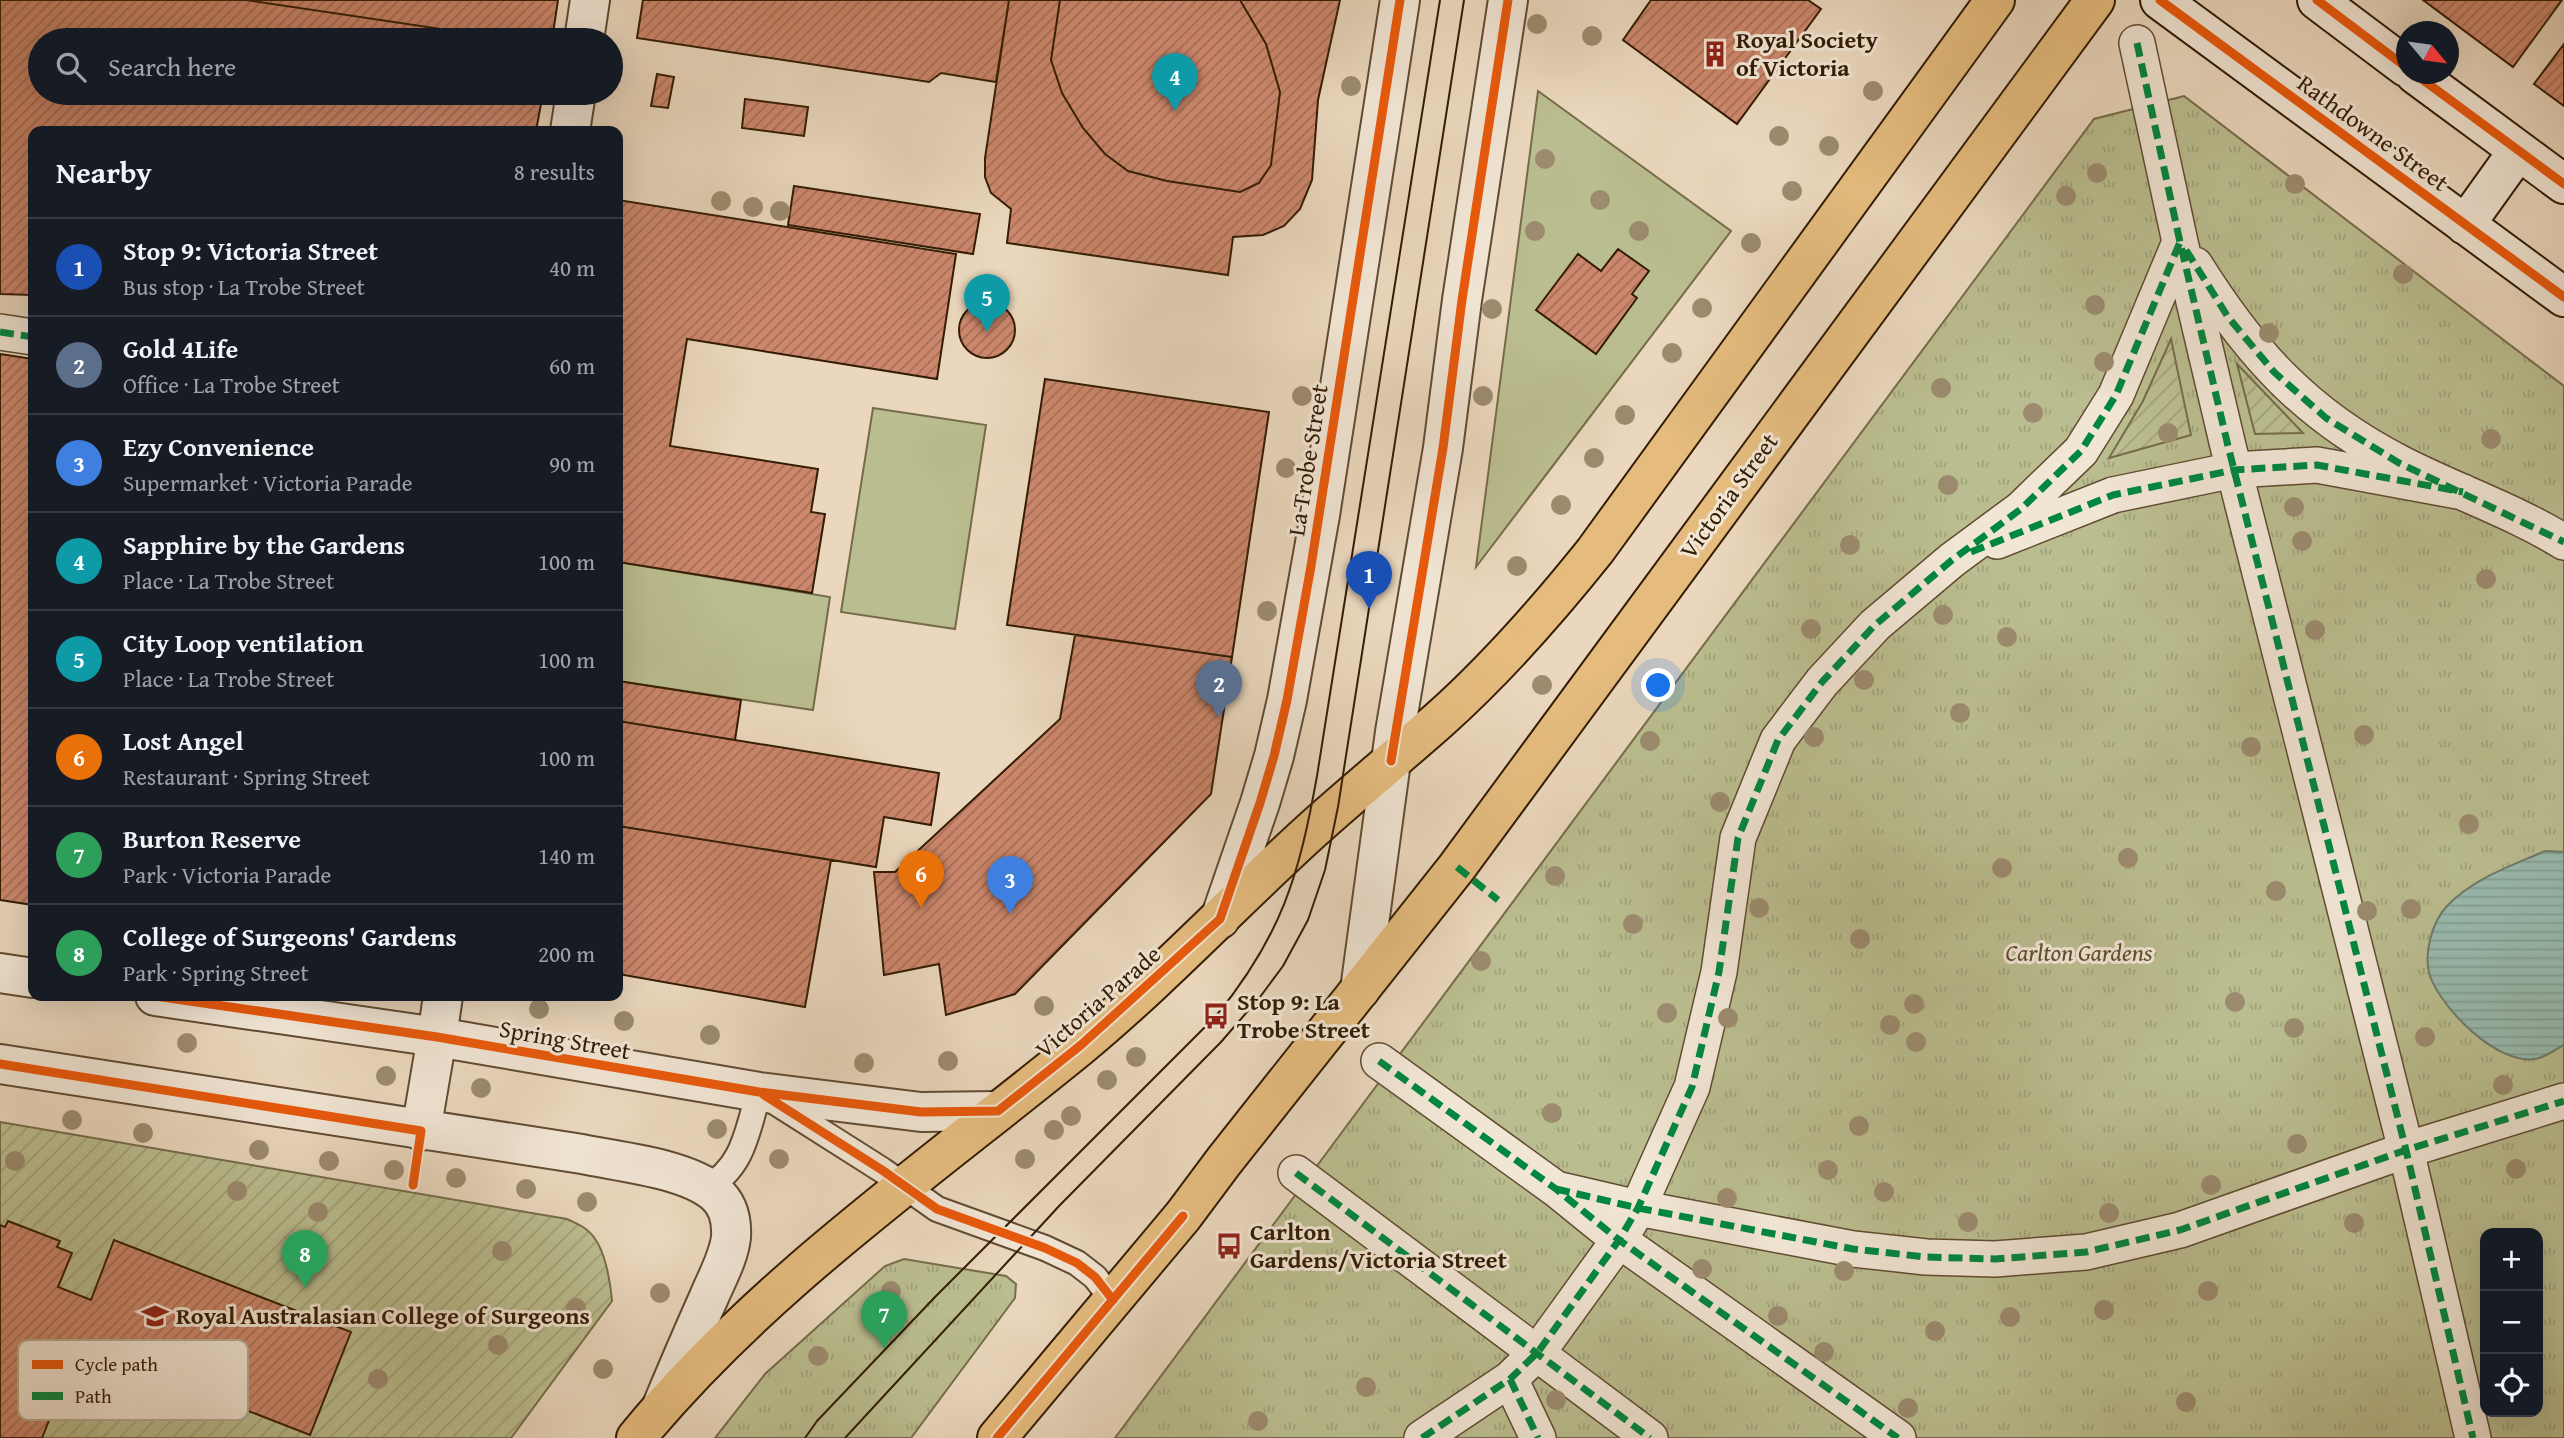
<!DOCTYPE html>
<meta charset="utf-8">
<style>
:root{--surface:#171b24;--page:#242831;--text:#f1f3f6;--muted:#9ea1a6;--line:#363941;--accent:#0f766e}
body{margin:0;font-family:"Gentium Book Plus",serif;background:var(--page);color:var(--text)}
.controls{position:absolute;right:21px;bottom:21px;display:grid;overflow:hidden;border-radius:14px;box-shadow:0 7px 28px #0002}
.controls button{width:63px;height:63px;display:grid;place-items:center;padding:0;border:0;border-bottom:2px solid var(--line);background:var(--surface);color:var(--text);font:35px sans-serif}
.compass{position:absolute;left:2396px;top:21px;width:63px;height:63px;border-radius:50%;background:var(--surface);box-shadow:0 7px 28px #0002;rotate:119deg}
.you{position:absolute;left:1659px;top:686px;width:24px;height:24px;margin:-18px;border:5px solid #fff;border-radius:50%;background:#1a73e8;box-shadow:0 0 0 10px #1a73e833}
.badge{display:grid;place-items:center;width:46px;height:46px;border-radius:50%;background:var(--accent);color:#fff;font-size:23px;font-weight:700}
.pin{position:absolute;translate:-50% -58px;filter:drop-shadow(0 2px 4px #0008)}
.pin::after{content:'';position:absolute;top:37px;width:24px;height:21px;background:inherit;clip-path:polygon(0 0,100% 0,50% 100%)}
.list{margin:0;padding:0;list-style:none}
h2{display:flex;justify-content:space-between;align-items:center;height:91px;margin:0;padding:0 28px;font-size:30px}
h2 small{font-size:23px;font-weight:400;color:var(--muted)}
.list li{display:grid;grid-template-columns:46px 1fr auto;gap:21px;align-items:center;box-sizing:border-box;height:98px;padding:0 28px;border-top:2px solid var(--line)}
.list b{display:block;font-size:26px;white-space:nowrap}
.list p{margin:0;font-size:23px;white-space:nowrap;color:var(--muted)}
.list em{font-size:23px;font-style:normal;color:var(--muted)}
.icon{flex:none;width:38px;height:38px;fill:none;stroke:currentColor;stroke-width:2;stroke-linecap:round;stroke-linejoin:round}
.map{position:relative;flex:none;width:2564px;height:1438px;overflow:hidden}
.search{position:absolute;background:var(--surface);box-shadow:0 7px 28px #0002;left:28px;top:28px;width:595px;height:77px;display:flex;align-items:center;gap:18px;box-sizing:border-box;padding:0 24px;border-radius:38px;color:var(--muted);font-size:26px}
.panel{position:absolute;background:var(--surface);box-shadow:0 7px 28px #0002;left:28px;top:126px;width:595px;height:875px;border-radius:14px}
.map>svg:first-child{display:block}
</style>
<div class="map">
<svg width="2564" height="1438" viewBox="0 0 2564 1438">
<defs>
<pattern id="park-tufts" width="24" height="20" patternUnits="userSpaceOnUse" patternTransform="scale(1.75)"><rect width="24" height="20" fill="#babd8f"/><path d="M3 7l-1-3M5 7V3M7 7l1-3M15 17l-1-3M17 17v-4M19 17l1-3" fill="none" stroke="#a0a27a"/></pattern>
<pattern id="garden-furrows" width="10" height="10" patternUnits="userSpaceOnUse" patternTransform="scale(1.75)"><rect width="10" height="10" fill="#babd8f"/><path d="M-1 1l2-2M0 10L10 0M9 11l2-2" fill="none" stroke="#a0a27a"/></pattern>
<pattern id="water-rules" width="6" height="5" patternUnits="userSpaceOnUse" patternTransform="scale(1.75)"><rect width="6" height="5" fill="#98baae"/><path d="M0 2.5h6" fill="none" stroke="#839f94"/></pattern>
<pattern id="building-hatch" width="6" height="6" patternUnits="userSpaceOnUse" patternTransform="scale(1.75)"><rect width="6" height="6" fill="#cc876c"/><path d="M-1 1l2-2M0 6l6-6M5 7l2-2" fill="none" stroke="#a66e57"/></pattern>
</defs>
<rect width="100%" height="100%" fill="#ead7bd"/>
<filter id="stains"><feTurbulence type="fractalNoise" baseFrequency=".00286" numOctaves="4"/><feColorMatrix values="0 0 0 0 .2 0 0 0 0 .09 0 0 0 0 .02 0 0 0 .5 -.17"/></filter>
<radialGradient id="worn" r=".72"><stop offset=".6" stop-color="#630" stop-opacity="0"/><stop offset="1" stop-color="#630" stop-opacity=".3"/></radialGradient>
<path fill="#babd8f" stroke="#766c4a" stroke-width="2" d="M1538,91L1731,231L1476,567Z
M873,408L986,425L955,629L841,612Z
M618,562L830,597L813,710L618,681Z"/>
<path fill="url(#park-tufts)" stroke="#766c4a" stroke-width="2" fill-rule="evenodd" d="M2184,96L2564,386V1438H1115L2094,119ZM2485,1233H2538V1412H2485Z
M904,1259L1006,1276L1016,1284L1015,1298L911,1438H715L765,1374L885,1266Z"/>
<path fill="url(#garden-furrows)" stroke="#766c4a" stroke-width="2" d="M2171,339L2191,435L2109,458L2143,401Z
M2237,364L2303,433L2255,434Z
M0,1122L567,1219C573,1222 581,1225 587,1230C605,1244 610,1280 612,1301L511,1438H0Z"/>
<path fill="url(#water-rules)" stroke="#707b6a" stroke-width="2" d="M2545,851L2564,852V1045C2556,1049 2544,1058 2535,1059C2497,1065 2442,1009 2430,976C2423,954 2432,922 2447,906C2474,878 2511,866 2545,851Z"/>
<path fill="url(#building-hatch)" stroke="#331c04" stroke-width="2" d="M0,0H246L515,40H40V93H543L536,131H33V295L0,294Z
M246,0H558L552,40H515Z
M643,0H1009L996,82L941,73L929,82L637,38Z
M1009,0H1340L1318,100L1312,180L1300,209L1284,226L1263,235L1233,237L1228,275L1007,243L1011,209L991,193L985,177V158Z
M1060,0H1240L1266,44L1280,92L1271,165L1259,183L1240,192L1167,181L1128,171L1105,154L1083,128L1062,93L1051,60Z
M1651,0H1808L1821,9L1737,124L1623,40Z
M2423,0H2562L2513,67Z
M2564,44V106L2534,84Z
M657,74L674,77L668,108L651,106Z
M745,99L808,107L804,136L742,128Z
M794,186L980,214L973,254L788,225Z
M618,200L956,254L937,379L687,339L670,446L818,469L811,512L825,514L812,593L618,562Z
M1618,249L1649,271L1632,294L1637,298L1596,354L1536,310L1578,254L1601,271Z
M959 330a28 28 0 1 1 56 0a28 28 0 1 1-56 0Z
M0,354L33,359V905L0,900Z
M1045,379L1269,412L1232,657L1007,625Z
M1075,635L1232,657L1211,794L1015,994L946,1015L939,964L884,975L874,872H895L1060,719Z
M618,681L741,700L735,740L618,721Z
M618,721L939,773L931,825L884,817L876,867L618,826Z
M618,826L831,860L805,1007L618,974Z
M8,1221L60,1241L57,1247L72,1253L58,1287L91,1300L114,1240L351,1332L310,1435L79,1345L42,1438H0V1225L5,1227Z"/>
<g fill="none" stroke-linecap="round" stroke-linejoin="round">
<g stroke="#614b32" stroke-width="28">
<path id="service" d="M706,1188C744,1167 747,1131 759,1092L882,1170L937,1209L1045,1248L1077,1263L1095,1277L1113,1300"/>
</g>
<g stroke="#614b32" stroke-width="38">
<path id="pedestrian" d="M2137,43L2180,242L2228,446L2406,1150L2473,1438
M2195,265C2250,353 2306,415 2400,463C2454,491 2512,510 2564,542
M0,332L33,337
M1997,541L2113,495L2234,470L2317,465L2463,492
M1379,1061L1556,1189L1619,1240L1898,1438
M1296,1173L1650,1438
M1556,1189L1638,1208L1853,1249L1926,1257L1995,1259L2086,1252L2180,1230L2406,1150L2564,1101
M1510,1379L1538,1438
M1422,1438L1510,1379L1538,1352L1619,1240L1638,1208L1692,1087L1719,972L1738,838L1778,740L1822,682L1875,625L1952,560L2021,509L2081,451L2116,395L2180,242"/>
</g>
<g stroke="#614b32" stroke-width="42">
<path id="minor" d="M584,40L590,0
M570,131L576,93
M437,1037L443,996"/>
</g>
<g stroke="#614b32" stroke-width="42">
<path id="tertiary" d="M1220,919L1260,803L1274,756L1287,700L1320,515L1400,0
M0,973L33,978
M1360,990L1395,732L1443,448L1462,300L1508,0
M155,996L437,1037L759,1092L921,1112L998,1111
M0,1064L582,1154C620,1162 685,1168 715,1193C728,1204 732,1220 731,1237C729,1257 717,1278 709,1297C693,1333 677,1370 662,1406
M421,1131L437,1037"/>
</g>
<g stroke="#331c04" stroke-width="42">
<path id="secondary" d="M2160,0L2564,297
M2317,0L2406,67
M2415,74L2564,184
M2465,225L2518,151"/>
</g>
<g stroke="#331c04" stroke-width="42">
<path id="primary" d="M636,1438C762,1285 926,1172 1079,1047C1160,980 1232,903 1310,832C1352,794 1396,758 1439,720C1496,669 1547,611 1595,551L1995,0
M997,1438L1183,1216L1224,1161L1457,867L2095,0"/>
</g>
<use href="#service" stroke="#f1e5d4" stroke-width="24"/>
<use href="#pedestrian" stroke="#f1e5d4" stroke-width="35"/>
<use href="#minor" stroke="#f1e5d4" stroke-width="38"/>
<use href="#tertiary" stroke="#f1e5d4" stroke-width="38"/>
<use href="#secondary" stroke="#f1e5d4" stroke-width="38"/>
<use href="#primary" stroke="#e5bc7e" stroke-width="38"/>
<path stroke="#331c04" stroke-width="2" d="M805,1438L817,1421L936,1296L1216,1016C1282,935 1299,876 1317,776L1440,0
M845,1438L1060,1205L1221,1042L1260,997L1283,966L1308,920L1325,870L1338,807L1464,0"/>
<path stroke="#00873e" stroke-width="7" stroke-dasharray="14 7" stroke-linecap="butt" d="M2137,43L2180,242L2228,446L2406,1150L2473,1438
M2186,250L2228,317L2274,372L2326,418L2399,463L2564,542
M0,332L33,337
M1971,552L2113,495L2234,470L2317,465L2463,492
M1457,867L1498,900
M1379,1061L1556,1189L1619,1240L1898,1438
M1296,1173L1650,1438
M1556,1189L1638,1208L1853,1249L1926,1257L1995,1259L2086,1252L2180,1230L2406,1150L2564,1101
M1510,1379L1538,1438
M1422,1438L1510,1379L1538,1352L1619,1240L1638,1208L1692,1087L1719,972L1738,838L1778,740L1822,682L1875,625L1952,560L2021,509L2081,451L2116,395L2180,242"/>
<g stroke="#f1e5d4" stroke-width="13">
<path id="cycleway" d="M2160,0L2564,297
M2317,0L2406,67
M2415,74L2564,184
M1391,761L1443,448L1462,300L1508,0
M155,996L437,1037L759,1092L921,1112L998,1111L1081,1045L1220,919L1260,803L1274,756L1287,700L1311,566L1400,0
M0,1064L421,1131L413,1185
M764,1095L882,1170L937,1209L1045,1248L1077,1263L1095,1277L1113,1300
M997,1438L1183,1216"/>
</g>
<use href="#cycleway" stroke="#e8590c" stroke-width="9"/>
</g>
<g fill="#9c8b6e">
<circle cx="1537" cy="24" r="10"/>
<circle cx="1592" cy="36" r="10"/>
<circle cx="1351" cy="86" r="10"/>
<circle cx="1873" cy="91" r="10"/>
<circle cx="1779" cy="136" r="10"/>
<circle cx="1829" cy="146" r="10"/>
<circle cx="1545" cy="159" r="10"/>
<circle cx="2097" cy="173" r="10"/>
<circle cx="2295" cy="184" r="10"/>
<circle cx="1792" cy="191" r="10"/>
<circle cx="2066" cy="196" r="10"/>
<circle cx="1600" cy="200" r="10"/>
<circle cx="721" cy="201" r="10"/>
<circle cx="753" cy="207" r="10"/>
<circle cx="780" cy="211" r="10"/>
<circle cx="1535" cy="231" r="10"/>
<circle cx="1639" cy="231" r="10"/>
<circle cx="1751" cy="243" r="10"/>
<circle cx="2403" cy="274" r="10"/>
<circle cx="2095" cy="305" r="10"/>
<circle cx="1702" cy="308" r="10"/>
<circle cx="1492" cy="309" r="10"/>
<circle cx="2269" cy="333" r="10"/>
<circle cx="1672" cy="353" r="10"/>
<circle cx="2104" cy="362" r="10"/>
<circle cx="1941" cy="388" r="10"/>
<circle cx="1302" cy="396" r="10"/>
<circle cx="1483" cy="396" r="10"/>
<circle cx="2033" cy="413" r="10"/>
<circle cx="1625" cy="415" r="10"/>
<circle cx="2168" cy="433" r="10"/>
<circle cx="2491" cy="439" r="10"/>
<circle cx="1594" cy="458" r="10"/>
<circle cx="1286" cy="468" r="10"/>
<circle cx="1948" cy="485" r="10"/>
<circle cx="1561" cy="505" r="10"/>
<circle cx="2294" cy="507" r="10"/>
<circle cx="2302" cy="541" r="10"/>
<circle cx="1850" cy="545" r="10"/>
<circle cx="1517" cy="566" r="10"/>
<circle cx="2486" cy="579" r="10"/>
<circle cx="1267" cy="611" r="10"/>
<circle cx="1943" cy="615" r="10"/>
<circle cx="1811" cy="629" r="10"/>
<circle cx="2315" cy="630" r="10"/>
<circle cx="2007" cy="637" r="10"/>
<circle cx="1864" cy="680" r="10"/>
<circle cx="1542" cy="685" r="10"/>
<circle cx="1960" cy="713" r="10"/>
<circle cx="2364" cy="735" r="10"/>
<circle cx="1814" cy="737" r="10"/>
<circle cx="1650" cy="741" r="10"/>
<circle cx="2251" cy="747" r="10"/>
<circle cx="1720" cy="802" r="10"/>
<circle cx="2469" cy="824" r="10"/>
<circle cx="2128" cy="858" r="10"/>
<circle cx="2002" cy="868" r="10"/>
<circle cx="1555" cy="876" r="10"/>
<circle cx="2276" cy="891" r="10"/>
<circle cx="1759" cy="908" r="10"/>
<circle cx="2411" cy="909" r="10"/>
<circle cx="2367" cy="911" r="10"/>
<circle cx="1633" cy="924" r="10"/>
<circle cx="1860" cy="939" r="10"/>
<circle cx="1481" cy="961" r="10"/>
<circle cx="2235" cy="1002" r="10"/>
<circle cx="1914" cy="1004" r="10"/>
<circle cx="1044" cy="1006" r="10"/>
<circle cx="539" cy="1009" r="10"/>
<circle cx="1667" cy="1013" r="10"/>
<circle cx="1728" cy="1018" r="10"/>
<circle cx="624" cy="1021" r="10"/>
<circle cx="1890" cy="1025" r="10"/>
<circle cx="2294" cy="1028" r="10"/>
<circle cx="710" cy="1035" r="10"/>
<circle cx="2425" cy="1037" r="10"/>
<circle cx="1916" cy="1042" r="10"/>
<circle cx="187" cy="1043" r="10"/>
<circle cx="1136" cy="1057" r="10"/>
<circle cx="948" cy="1061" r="10"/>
<circle cx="864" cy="1063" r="10"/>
<circle cx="386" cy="1076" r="10"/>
<circle cx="1107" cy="1080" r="10"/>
<circle cx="2503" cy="1085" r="10"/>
<circle cx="481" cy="1088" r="10"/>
<circle cx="1552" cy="1113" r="10"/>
<circle cx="1071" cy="1116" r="10"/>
<circle cx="72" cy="1120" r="10"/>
<circle cx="1859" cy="1126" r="10"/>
<circle cx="717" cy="1129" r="10"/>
<circle cx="1054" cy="1130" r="10"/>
<circle cx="143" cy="1133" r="10"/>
<circle cx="2297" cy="1144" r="10"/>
<circle cx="259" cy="1150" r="10"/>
<circle cx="779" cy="1159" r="10"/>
<circle cx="1025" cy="1159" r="10"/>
<circle cx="15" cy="1161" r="10"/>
<circle cx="329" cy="1161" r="10"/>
<circle cx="2516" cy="1169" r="10"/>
<circle cx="394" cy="1170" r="10"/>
<circle cx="1828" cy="1170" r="10"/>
<circle cx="456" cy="1178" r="10"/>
<circle cx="2211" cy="1185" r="10"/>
<circle cx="526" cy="1189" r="10"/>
<circle cx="237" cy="1191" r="10"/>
<circle cx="1884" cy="1192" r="10"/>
<circle cx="1727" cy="1198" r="10"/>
<circle cx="587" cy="1202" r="10"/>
<circle cx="318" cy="1212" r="10"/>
<circle cx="2109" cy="1213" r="10"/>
<circle cx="1968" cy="1222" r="10"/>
<circle cx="2354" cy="1223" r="10"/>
<circle cx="502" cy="1251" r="10"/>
<circle cx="1702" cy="1269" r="10"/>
<circle cx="1844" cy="1271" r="10"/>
<circle cx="891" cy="1291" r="10"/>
<circle cx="2208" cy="1291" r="10"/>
<circle cx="660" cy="1293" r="10"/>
<circle cx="576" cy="1308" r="10"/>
<circle cx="2104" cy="1310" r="10"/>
<circle cx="1778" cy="1316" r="10"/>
<circle cx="2010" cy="1317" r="10"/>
<circle cx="1935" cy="1331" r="10"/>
<circle cx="498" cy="1345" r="10"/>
<circle cx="1824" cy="1352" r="10"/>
<circle cx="818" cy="1356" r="10"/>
<circle cx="603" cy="1369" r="10"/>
<circle cx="378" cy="1379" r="10"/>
<circle cx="1366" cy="1387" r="10"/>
<circle cx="1556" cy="1400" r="10"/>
<circle cx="2186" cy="1402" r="10"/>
<circle cx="1908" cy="1408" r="10"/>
<circle cx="1258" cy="1421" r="10"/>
</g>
<defs>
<g id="building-bare" transform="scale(2.1)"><path d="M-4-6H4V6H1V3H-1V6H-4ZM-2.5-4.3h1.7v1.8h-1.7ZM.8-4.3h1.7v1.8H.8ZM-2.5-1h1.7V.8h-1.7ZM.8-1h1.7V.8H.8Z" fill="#8f2418" stroke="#f1e5d4" stroke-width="2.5" paint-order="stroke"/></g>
<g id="bus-bare" transform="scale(2.1)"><path d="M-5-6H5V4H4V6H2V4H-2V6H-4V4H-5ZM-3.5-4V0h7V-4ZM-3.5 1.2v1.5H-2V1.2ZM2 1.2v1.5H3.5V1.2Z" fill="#8f2418" stroke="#f1e5d4" stroke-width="2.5" paint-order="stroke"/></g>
<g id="university-bare" transform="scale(2.1)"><path d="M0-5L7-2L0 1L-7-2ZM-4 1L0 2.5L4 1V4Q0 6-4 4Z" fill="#8f2418" stroke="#f1e5d4" stroke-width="2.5" paint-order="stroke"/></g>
</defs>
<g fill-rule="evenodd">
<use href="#building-bare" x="1715" y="54"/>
<use href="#bus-bare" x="1216" y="1016"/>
<use href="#bus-bare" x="1229" y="1246"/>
<use href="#university-bare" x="155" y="1316"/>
</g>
<g text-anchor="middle" stroke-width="6" stroke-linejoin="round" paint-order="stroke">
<g font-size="24" font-weight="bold" fill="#331c04" stroke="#f1e5d4" text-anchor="start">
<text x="1736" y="48">Royal Society<tspan x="1736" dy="28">of Victoria</tspan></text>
<text x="1237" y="1010">Stop 9: La<tspan x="1237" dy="28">Trobe Street</tspan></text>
<text x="1250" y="1240">Carlton<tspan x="1250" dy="28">Gardens/Victoria Street</tspan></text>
<text x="176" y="1324">Royal Australasian College of Surgeons</text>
</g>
<g font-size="24" fill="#331c04" stroke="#f1e5d4">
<text transform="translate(2373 133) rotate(36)" y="8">Rathdowne Street</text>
<text transform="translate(1308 460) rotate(-81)" y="8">La Trobe Street</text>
<text transform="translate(1729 496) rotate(-54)" y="8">Victoria Street</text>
<text transform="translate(1098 1002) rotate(-41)" y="8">Victoria Parade</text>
<text transform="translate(565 1040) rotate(10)" y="8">Spring Street</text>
</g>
<g font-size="24" font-style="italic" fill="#5c4c2e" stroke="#f1e5d4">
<text x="2079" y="961">Carlton Gardens</text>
</g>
</g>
<rect x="18" y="1340" width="230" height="80" rx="10" fill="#f1e5d4" stroke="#b8a996" stroke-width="2"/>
<rect x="32" y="1360" width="31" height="9" fill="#e8590c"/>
<rect x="32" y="1392" width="31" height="8" fill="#00873e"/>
<g font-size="19" fill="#331c04">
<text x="75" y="1371">Cycle path</text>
<text x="75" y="1403">Path</text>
</g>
<rect width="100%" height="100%" filter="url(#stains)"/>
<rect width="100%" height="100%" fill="url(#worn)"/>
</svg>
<div class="controls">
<button>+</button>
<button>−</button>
<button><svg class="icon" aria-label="locate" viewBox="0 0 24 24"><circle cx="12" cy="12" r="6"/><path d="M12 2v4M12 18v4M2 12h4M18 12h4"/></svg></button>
</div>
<svg class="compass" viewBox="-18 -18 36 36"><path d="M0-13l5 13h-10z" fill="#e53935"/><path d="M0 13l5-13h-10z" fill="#9ea1a6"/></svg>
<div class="you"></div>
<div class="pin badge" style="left:1369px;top:609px;background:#1a4fb4">1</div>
<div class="pin badge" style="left:1219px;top:718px;background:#5c6f8a">2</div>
<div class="pin badge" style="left:1010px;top:914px;background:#3f7fe0">3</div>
<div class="pin badge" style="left:1175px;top:111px;background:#0f9aa8">4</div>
<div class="pin badge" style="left:987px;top:332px;background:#0f9aa8">5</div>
<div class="pin badge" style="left:921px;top:908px;background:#e8710a">6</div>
<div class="pin badge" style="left:884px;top:1349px;background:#2e9e5b">7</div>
<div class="pin badge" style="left:305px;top:1288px;background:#2e9e5b">8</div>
<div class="search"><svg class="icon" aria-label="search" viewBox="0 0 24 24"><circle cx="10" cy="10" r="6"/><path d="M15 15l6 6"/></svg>Search here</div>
<section class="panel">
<h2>Nearby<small>8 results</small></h2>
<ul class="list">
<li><span class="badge" style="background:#1a4fb4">1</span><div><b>Stop 9: Victoria Street</b><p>Bus stop · La Trobe Street</p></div><em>40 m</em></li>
<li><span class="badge" style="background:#5c6f8a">2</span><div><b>Gold 4Life</b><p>Office · La Trobe Street</p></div><em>60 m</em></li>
<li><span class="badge" style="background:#3f7fe0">3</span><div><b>Ezy Convenience</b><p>Supermarket · Victoria Parade</p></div><em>90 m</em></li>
<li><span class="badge" style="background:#0f9aa8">4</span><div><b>Sapphire by the Gardens</b><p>Place · La Trobe Street</p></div><em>100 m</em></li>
<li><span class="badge" style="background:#0f9aa8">5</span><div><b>City Loop ventilation</b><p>Place · La Trobe Street</p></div><em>100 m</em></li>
<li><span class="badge" style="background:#e8710a">6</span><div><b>Lost Angel</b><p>Restaurant · Spring Street</p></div><em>100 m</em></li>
<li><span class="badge" style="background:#2e9e5b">7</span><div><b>Burton Reserve</b><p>Park · Victoria Parade</p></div><em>140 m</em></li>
<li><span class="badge" style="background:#2e9e5b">8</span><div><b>College of Surgeons' Gardens</b><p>Park · Spring Street</p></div><em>200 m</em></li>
</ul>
</section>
</div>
